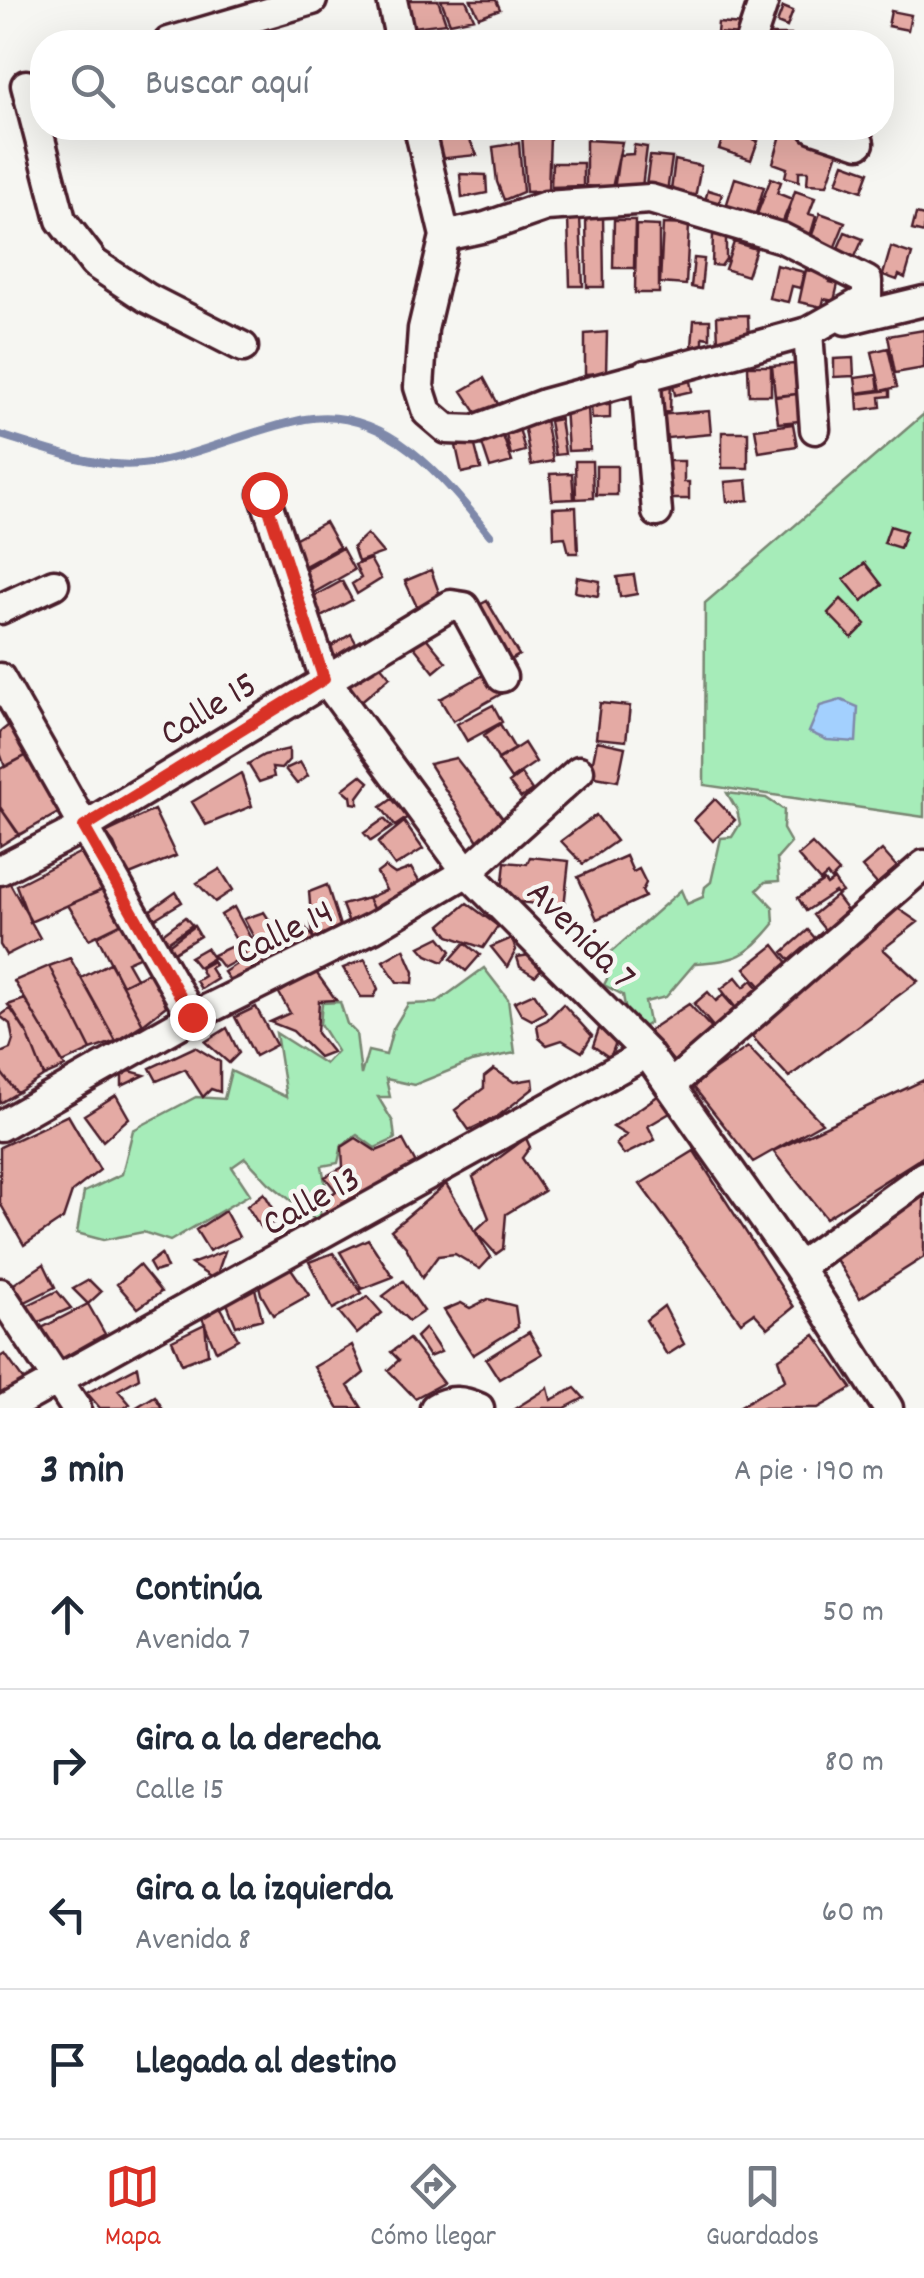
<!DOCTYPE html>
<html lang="es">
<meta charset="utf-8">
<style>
:root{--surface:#fff;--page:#f2f2f3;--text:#1f2937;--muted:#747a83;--line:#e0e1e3;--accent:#d93025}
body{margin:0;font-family:Dekko,sans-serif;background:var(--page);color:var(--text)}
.stop{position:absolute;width:30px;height:30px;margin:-22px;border:8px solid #d93025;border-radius:50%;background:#fff}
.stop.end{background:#d93025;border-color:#fff;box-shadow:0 2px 10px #0008}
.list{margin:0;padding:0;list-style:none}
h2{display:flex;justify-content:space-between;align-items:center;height:130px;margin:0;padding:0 40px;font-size:42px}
h2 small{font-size:32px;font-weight:400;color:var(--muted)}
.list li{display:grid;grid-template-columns:65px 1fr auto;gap:30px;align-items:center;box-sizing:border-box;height:150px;padding:0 40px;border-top:2px solid var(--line)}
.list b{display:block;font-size:38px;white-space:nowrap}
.list p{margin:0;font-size:32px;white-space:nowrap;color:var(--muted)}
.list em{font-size:32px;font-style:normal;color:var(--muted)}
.icon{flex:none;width:55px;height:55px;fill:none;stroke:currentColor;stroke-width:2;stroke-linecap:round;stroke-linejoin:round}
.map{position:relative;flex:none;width:924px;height:1408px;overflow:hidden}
.search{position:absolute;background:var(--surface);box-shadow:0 10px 40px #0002;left:30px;right:30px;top:30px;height:110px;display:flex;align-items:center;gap:25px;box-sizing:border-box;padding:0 35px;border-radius:40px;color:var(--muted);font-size:38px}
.sheet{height:730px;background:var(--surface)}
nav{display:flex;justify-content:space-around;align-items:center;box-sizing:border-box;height:140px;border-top:2px solid var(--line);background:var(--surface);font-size:28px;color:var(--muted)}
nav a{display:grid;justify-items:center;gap:5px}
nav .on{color:var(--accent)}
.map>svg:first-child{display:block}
</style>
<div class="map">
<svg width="924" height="1408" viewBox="0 0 924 1408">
<rect width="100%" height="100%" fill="#f6f6f2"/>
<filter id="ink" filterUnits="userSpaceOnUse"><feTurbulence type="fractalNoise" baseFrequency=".01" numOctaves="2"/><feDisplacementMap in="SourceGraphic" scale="20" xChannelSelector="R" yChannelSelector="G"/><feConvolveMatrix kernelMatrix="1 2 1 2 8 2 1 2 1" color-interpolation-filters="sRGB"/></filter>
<g filter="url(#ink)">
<path fill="#a6ecb9" stroke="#788672" stroke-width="2.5" d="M924,414V817L704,785L705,603Z
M727,793L766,798L784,810L783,829L791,843L777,859L779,881L765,882L757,890L773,907L774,924C746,958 737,960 695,963L666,997L645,1002L649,1023L640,1029L627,1018L623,995L604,985L610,973L600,962L681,890L687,904L703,897L705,887L711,882L721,838L732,837L740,824L737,810Z
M484,968L508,999L515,1053L471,1062L414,1085L386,1079L390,1097H378L393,1122L395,1139L375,1148L357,1135L342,1145L338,1163L322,1166L327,1193L317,1190L321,1219L313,1218L269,1183L245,1158L232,1167L250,1194L170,1241L143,1232L103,1240L77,1233L84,1192L122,1174L133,1130L196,1097L224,1099L231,1071L286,1097L276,1033L325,1064L337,1051L320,1024L322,1003L340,1002L347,1024L356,1033L361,1075L368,1051L386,1055L393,1029L408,1004L436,1003Z"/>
<path fill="#a3d0fe" stroke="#7f89aa" stroke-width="2.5" d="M841,700L858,707L856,742L827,740L809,732L820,706Z"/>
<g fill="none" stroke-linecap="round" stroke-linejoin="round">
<path stroke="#7f89aa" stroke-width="8" d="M0,435C48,449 99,471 150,463C203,454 253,429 305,419C386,405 445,479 490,535"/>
</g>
<path fill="#e4aaa4" stroke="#4a1f2b" stroke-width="2.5" d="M404,0H438L446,23L413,27Z
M441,0H466L474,18L450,23Z
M471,0H496L500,9L479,17Z
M783,7L793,11L787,27L777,23Z
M891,11L911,15L908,30L888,26Z
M718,23L742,25L741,35L717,33Z
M455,32L458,42H421L420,39Z
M688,35L727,42H686Z
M768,35H791V42H768Z
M433,128H464L477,155L437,159Z
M783,128L840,146L827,185L807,184L808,171H799V181L785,177L787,168L773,163Z
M726,130L758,141L751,160L719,149Z
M522,134L550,136L548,191L526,192Z
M586,140L622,142L612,188L586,186Z
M519,143L523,192L504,200L497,182L493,147Z
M634,145L647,147L641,195L614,190L619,155L633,154Z
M650,156L672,158L666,199L645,193Z
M675,160L701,166L694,203L670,198Z
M552,163H583V186L551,187Z
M844,163L869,172L862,191L837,182Z
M460,174L486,175L487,193L462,198Z
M735,178L764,187L753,222L724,213Z
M771,178L781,182L777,193L792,199L779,231L754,222Z
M708,190L722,194L717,209L704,204Z
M795,191L815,198L809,214L816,216L809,240L782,231Z
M820,213L845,222L834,249L810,240Z
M916,214L924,216V233L912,230Z
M586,215H603L604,287H587Z
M580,217L583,286H570L568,218Z
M614,220H635L634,268H613Z
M663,224L689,225L686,285L660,283Z
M636,225L659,226V293H635Z
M845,232L863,239L854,259L834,257Z
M713,235H726V259L721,266L712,265Z
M734,242L756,249L747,276L725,269Z
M891,247L912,254L905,278L899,275L897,280L883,275Z
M694,258L704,259L701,289L691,287Z
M776,265L804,272L800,288L792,286L788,302L769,298Z
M806,270L832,276L830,282L838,284L834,301L824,299L822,307L799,302Z
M748,315L749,344H718L717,316Z
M694,320H710V338L703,337V347H692Z
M924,330V368L895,373L888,336Z
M607,332L606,373L585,374V334Z
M888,348L897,387L881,391L872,352Z
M853,358L854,376L834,377V359Z
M794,364L797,394L775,396L772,366Z
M748,366H771V395H749Z
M688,371L692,391L675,395L671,375Z
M877,375L879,390L857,393L855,378Z
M484,378L498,404L477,414L462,391Z
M671,379L670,411L656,415L648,384Z
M890,390V396L880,397L881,407L858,410L857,394Z
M797,394L800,421L778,423L775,397Z
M591,404H610V418L592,419Z
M588,406L590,450L568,451L565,407Z
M709,411L711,434L657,439L656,415Z
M544,414L553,461L531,465L523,418Z
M560,419L565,454L555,455L549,421Z
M793,424L797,446L759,452L755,429Z
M500,427L512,462L490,468L479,435Z
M519,428L525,451L511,455L505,431Z
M722,432H748V468H722Z
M474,442L481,469L462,473L456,446Z
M575,461H592L593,498L576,499Z
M658,461H684V482H689V499H658Z
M596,466H617V495H596Z
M572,473L574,499L552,500L550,474Z
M747,480L749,500L727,502L725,482Z
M576,507L578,553H569L565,537L554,538L553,508Z
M325,522L339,547L301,568L287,543Z
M890,526L906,531L900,548L884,543Z
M367,534L383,553L358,562L353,547Z
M342,548L354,570L308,596L295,574Z
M370,559L381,579L357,594L352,584L361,578L355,565Z
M865,563L882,585L862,601L844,579Z
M431,570L441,598L418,609L405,581Z
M634,575L637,594L620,597L617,577Z
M577,577L600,581L598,596L575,592Z
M342,581L352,600L319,618L309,599Z
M841,599L866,624L852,638L828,613Z
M487,601L519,655L502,665L470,610Z
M419,629L446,662L434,672L407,638Z
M351,634L359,648L335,663L327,649Z
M374,658L390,677L359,703L343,685Z
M489,672L501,694L453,721L440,699Z
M600,703L630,706L626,741L596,738Z
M493,705L502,722L467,741L457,724Z
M18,718L33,752L5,767L0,753V732Z
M500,724L515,749L498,759L484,735Z
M597,741L625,747L618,781L590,776Z
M524,743L536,762L511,779L498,760Z
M289,749V760L281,769L272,768L274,777L259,782L248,764L264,755Z
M33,752L65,809L19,835L0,807V769Z
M456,758L505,821L478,841L429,764Z
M300,762L308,776L297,784L285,769Z
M241,773L252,806L206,825L192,802Z
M521,774L532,790L521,798L509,783Z
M361,775L369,782L358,797V804L352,803L351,796L343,789Z
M392,799L408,817L395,826L381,807Z
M715,799L735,820L713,841L694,820Z
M0,807L19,834L0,846Z
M154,810L176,856L127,876L114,844L105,833Z
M596,815L616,841L583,864L561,841Z
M384,819L392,827L371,841L364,833Z
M404,822L423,849L395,866L378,843Z
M812,844L839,872L831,880L827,875L820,881L798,856Z
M882,850L897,867L877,884L862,867Z
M83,851L107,888L30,922L16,885Z
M626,856L633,872L639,869L646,883L642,891L645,897L597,919L578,877Z
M530,857L569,861L564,907L501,900L505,862L527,864Z
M385,867L395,874L411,868L423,888L378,919L368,898L386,890L377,873Z
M220,869L233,890L215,902L197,883Z
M7,878L40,938L6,955L0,945V882Z
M834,880L842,892L837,895L835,892L806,911L798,898L824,881L827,885Z
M327,885L341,929L313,938L309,892Z
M107,888L130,919L89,939L68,905Z
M176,892L182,902L151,921L145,914Z
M836,896L848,912L825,930L813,915Z
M368,898L378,919L350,926L342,905Z
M467,903L498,926L483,948L449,936L441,925Z
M893,905L918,922L883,949L918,981L789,1077L748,1032Z
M234,907L266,967L256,973L221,915Z
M264,912L283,941L302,923L317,943L271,969L244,919Z
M185,917L192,925L166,943L161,935Z
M130,919L148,953L127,962L136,978L122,985L97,936Z
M194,926L200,936L172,953L167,946Z
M808,930L820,944L795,966L783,952Z
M440,937L451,951L443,962L427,955L420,947Z
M512,938L516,950L507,967L491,947Z
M465,943L480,955L466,971L451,959Z
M774,945L792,968L769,996L745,968Z
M230,947L241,958L223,968L213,955Z
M206,948L213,958L198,967L190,957Z
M404,949L414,972L413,983L397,982L383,961Z
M536,954L544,966L535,976L520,967L517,957Z
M70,958L81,978L116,1041L91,1050L49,966Z
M246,958L254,972L234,986L224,972Z
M365,959L378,989L374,997H361L343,968Z
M213,961L215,965L210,968L217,979L201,989L196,981L204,976L200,968Z
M110,963L143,1024L116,1041L81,978Z
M49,966L91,1050L63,1063L14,981Z
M153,970L166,1006L143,1024L122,985Z
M315,971L336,1000L319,1001L317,1033L332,1052L319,1057L293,1031L270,1022L290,1013L279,993Z
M736,977L744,987L752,980L762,992L743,1017L721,989Z
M708,992L716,1001L723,995L738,1012L716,1030L694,1004Z
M534,993L546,1012L532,1020L521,1014L514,1002Z
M25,999L65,1067L44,1076L28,1035L8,1005Z
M563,1004L592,1036L582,1052L562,1040L547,1045L539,1038L537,1025L547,1020Z
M689,1004L714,1031L675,1063L648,1031Z
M256,1007L276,1045L255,1056L235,1017Z
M11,1008L28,1035L44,1076L17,1093L0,1071V1053L10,1049L13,1040L10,1024L0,1016Z
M601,1023L618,1037L610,1058L593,1046Z
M227,1028L239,1053L229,1063L205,1042Z
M195,1047L220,1062V1092L211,1089L203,1097L185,1069L157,1081L150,1068Z
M748,1047L822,1123L753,1162L692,1085Z
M122,1069L145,1075L122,1086Z
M494,1069L514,1082L533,1079L534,1088L497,1117L469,1130L455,1110L484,1088V1077Z
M0,1071L17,1093L0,1103Z
M924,1080V1156L826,1218L773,1151Z
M662,1093L670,1113L648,1126L655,1140L624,1155L616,1144L626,1135L613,1127Z
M116,1095L129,1118L103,1141L84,1115Z
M68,1115L100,1170L72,1192L63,1219L24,1245L0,1203V1147Z
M356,1138L376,1151L403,1140L416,1164L329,1216L322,1201L323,1196L331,1195L336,1191L325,1177L343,1167L342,1147Z
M526,1138L530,1147L522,1158L544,1191L506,1214L503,1249L496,1254L475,1231L489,1218L473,1177Z
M694,1151L794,1307L768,1328L754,1313L741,1322L640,1184Z
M446,1184L491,1257L480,1269L455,1254L438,1256L422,1278L406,1247L391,1230Z
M264,1193L280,1220L261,1228L247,1206Z
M924,1195V1257L860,1298L834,1256Z
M225,1211L239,1237L209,1251L196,1230Z
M368,1239L393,1277L362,1289L340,1252Z
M225,1251L215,1280L191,1264Z
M333,1253L362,1293L333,1309L309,1262Z
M161,1254L167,1268L154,1272L149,1263Z
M44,1264L55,1287L21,1304L11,1286Z
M139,1265L161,1292L138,1308L117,1284Z
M290,1267L309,1295L273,1315L261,1294L257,1277Z
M89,1280L101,1292L88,1304L73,1289Z
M403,1281L424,1311L409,1321L383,1296Z
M255,1288L262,1319L236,1326L226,1301Z
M57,1291L71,1308L32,1325L20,1309Z
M368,1297L382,1313L357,1334L339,1312Z
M488,1299L515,1306L518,1327L473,1355L444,1310L461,1303L470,1308Z
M88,1304L105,1334L52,1364L34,1332Z
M220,1306L238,1339L216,1351L200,1313Z
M664,1306L684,1344L667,1355L646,1320Z
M205,1324L208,1354L182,1364L172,1340Z
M425,1328L441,1352L429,1357L416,1337Z
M529,1332L542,1354L499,1379L486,1359Z
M815,1335L852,1388L818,1408H737L785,1380L778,1359Z
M409,1339L443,1383L415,1398L388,1370L399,1360L391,1352Z
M352,1345L364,1373L348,1386L362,1408H338L314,1367Z
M5,1354L27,1385L0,1400V1357Z
M137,1367L139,1378L118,1390L130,1404L124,1408H100L87,1393Z
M548,1388L551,1400L575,1388L584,1398L565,1408H516Z
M155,1396L162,1408H135Z"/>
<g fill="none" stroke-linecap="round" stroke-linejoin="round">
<g stroke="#4a1f2b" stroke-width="35">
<path id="minor" d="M392,0L401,42
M169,42L312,0
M750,42L764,0
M26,85L61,220L94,263L147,298L243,347
M419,128L445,236L423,329L419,387L427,412L447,429L475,430L544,404L808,332L867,299V281L782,238L650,199L546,206L486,227L445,236
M814,128L859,143
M846,320L924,301
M808,332L815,429
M645,375L657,512
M264,494L325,679L467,872L647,1053L798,1267L888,1408
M0,609L54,584
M0,678L192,1017
M0,870L84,827L451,605L464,607L502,677
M671,1085L924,865
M0,1126L192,1017L374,927L467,872L579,771
M798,1267L924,1176
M0,1293L76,1408
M7,1408L647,1053
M435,1408C450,1399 463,1401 479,1408"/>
</g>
<use href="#minor" stroke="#f6f6f2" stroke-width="28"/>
</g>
</g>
<g fill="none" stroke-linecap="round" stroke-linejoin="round" filter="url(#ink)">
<path stroke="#d93025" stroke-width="12" d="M192,1017L84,827L324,679L264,494"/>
</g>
<g text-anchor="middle" stroke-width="9" stroke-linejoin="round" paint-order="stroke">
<g font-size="38" fill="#4a1f2b" stroke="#f6f6f2">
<text transform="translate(207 707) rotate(-32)" y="13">Calle 15</text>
<text transform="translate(283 930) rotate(-26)" y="13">Calle 14</text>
<text transform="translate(583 933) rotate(45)" y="13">Avenida 7</text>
<text transform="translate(310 1199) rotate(-29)" y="13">Calle 13</text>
</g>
</g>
</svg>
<div class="stop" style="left:264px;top:494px"></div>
<div class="stop end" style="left:192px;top:1017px"></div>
<div class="search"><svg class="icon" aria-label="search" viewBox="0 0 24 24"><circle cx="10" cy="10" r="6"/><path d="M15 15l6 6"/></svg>Buscar aquí</div>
</div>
<section class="sheet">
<h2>3 min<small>A pie · 190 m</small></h2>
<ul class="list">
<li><svg class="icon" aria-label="ahead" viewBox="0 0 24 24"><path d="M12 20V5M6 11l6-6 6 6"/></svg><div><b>Continúa</b><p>Avenida 7</p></div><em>50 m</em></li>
<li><svg class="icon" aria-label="right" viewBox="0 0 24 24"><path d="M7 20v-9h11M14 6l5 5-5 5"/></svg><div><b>Gira a la derecha</b><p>Calle 15</p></div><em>80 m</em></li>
<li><svg class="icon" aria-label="left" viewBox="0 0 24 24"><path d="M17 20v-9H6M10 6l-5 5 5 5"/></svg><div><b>Gira a la izquierda</b><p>Avenida 8</p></div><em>60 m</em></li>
<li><svg class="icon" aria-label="arrive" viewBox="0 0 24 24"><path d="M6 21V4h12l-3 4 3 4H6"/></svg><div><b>Llegada al destino</b></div></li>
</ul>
</section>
<nav>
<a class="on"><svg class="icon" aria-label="map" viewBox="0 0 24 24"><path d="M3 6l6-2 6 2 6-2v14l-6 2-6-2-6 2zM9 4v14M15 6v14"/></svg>Mapa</a>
<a><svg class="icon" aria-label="directions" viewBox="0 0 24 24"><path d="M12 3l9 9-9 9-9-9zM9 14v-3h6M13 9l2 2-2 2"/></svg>Cómo llegar</a>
<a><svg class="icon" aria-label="saved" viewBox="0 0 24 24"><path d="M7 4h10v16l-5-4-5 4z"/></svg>Guardados</a>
</nav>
